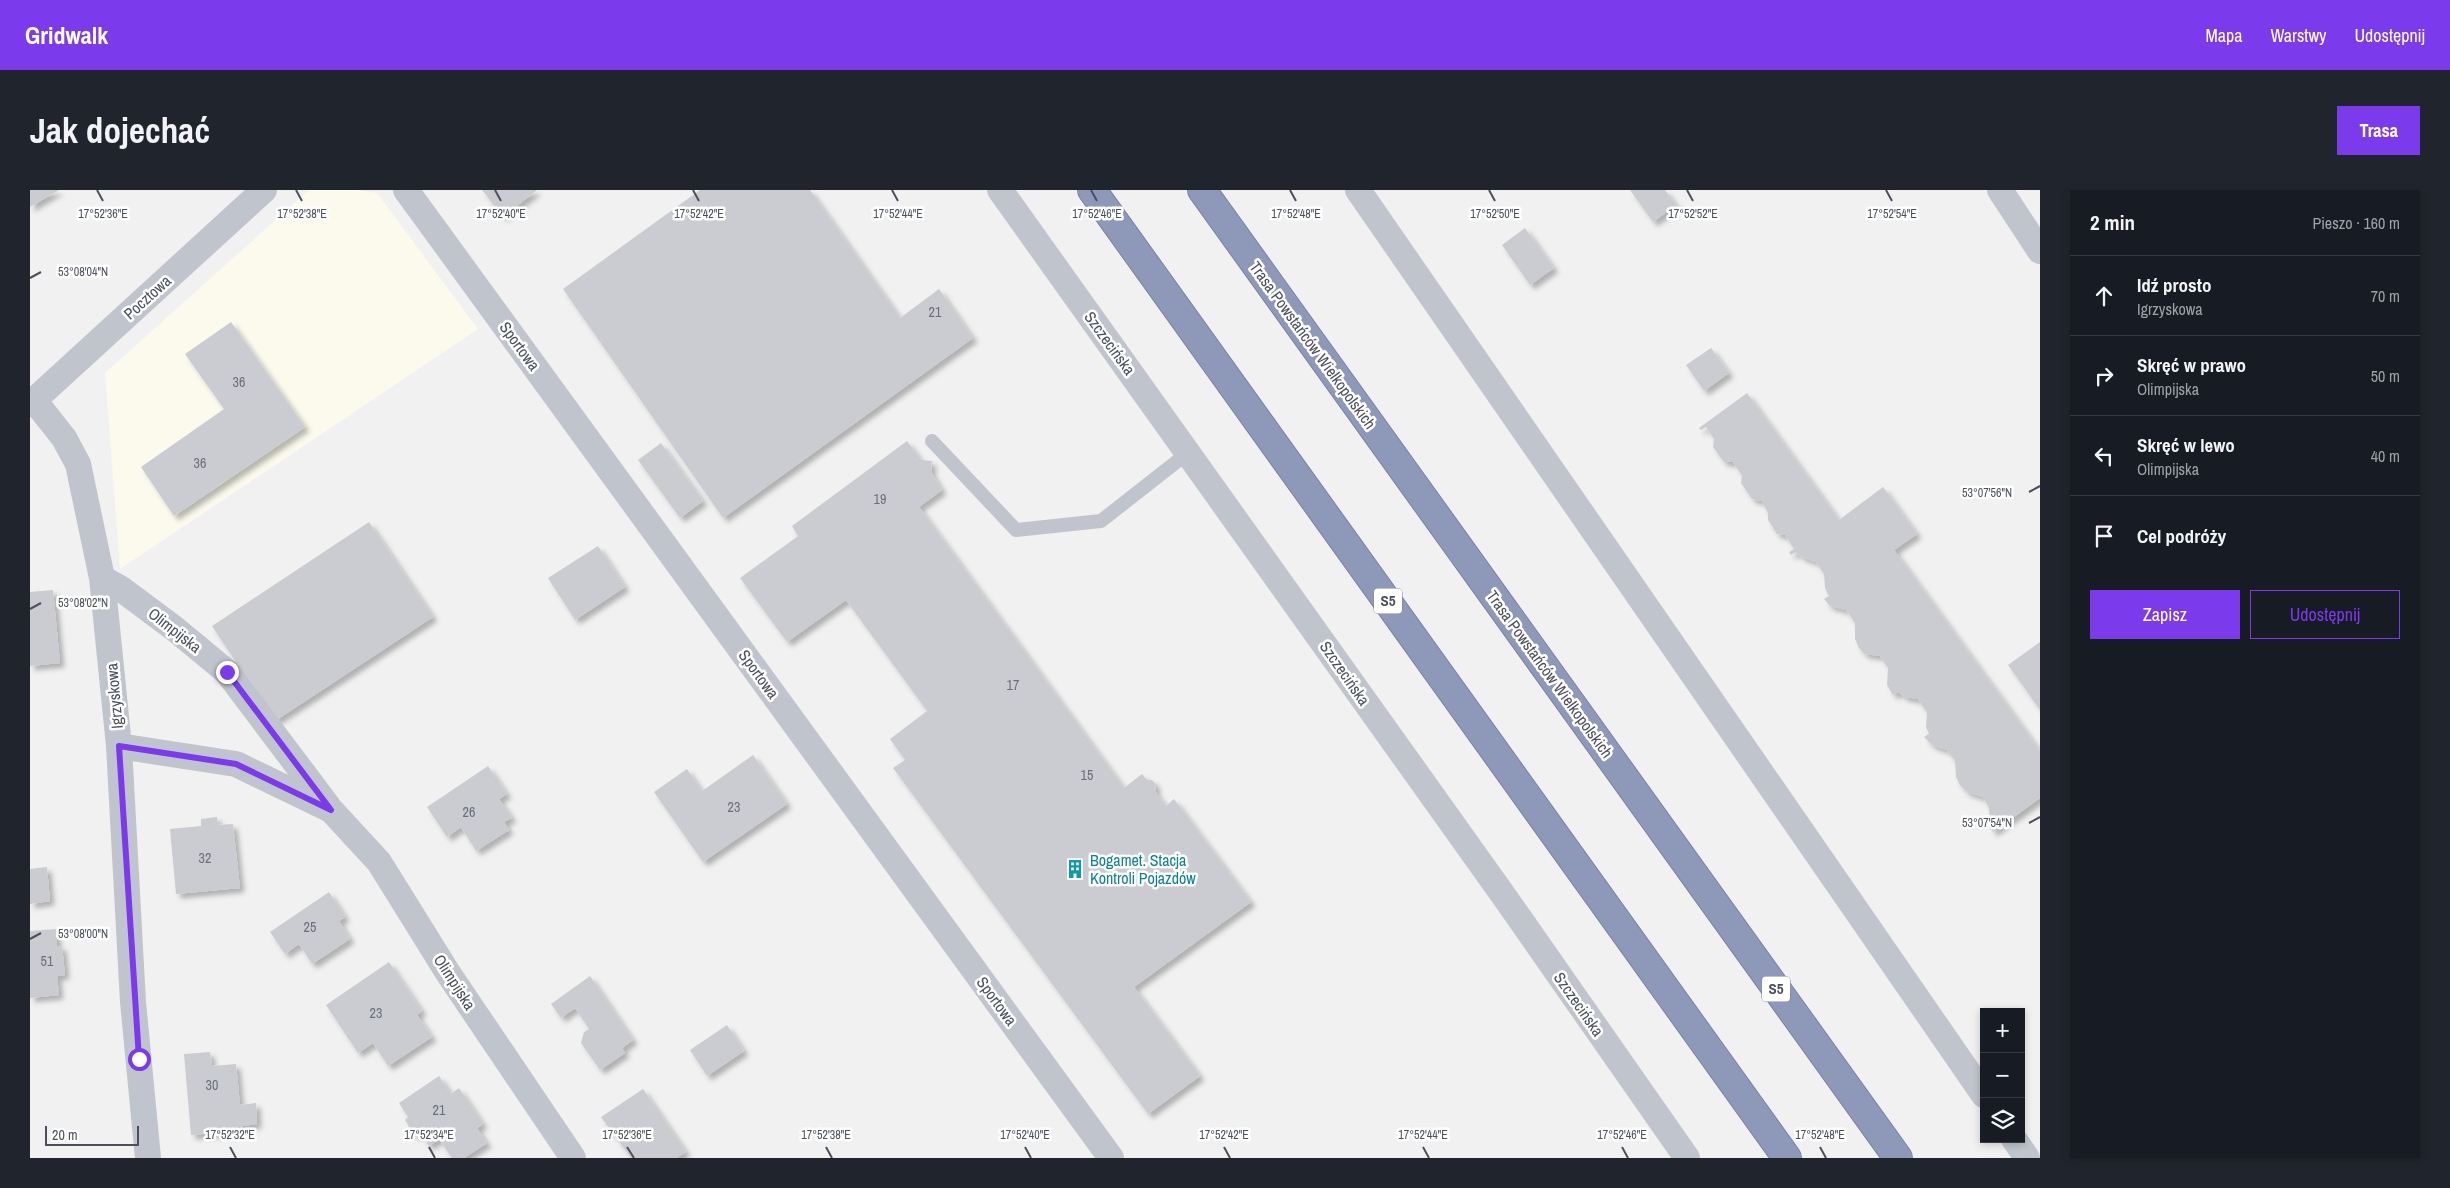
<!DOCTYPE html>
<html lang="pl">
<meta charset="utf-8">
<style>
:root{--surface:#171b24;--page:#20242c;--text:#f1f3f6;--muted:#9ea1a6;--line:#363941;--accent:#7c3aed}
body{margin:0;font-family:"Archivo Narrow",sans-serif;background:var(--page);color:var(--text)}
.controls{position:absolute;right:15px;bottom:15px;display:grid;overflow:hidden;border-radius:0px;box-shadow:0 2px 8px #0003}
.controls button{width:45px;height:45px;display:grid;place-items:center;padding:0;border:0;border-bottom:1px solid var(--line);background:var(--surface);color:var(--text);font:25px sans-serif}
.scale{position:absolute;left:15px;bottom:12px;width:94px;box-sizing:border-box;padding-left:5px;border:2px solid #4a505c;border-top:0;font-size:14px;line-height:18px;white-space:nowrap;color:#4a505c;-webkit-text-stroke:4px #fff;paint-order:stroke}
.stop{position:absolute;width:15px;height:15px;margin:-11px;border:4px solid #7c3aed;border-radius:50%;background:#fff}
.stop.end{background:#7c3aed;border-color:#fff;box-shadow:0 1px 5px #0008}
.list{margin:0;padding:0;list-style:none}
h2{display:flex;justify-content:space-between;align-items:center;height:65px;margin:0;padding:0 20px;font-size:21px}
h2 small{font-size:16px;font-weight:400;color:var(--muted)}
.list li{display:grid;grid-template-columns:32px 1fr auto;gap:15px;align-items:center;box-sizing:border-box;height:80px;padding:0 20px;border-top:1px solid var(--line)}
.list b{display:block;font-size:19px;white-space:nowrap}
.list p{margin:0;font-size:16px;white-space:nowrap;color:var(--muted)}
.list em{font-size:16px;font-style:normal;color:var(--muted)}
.actions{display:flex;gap:10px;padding:15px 20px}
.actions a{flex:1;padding:11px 0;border:1px solid var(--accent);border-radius:0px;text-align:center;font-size:18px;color:var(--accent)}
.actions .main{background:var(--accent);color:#fff}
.icon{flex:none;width:28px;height:28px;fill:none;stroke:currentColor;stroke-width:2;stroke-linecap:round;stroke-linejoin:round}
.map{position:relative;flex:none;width:2010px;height:968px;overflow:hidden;border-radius:0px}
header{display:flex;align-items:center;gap:30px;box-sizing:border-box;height:70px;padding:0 25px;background:var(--accent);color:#fff}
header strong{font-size:24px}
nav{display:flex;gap:28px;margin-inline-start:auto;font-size:18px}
.intro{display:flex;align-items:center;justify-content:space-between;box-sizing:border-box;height:120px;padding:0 30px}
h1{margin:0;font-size:35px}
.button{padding:12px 22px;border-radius:0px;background:var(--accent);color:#fff;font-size:18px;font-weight:700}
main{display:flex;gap:30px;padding:0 30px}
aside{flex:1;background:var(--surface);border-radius:0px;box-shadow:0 2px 8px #0003}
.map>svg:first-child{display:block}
</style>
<header>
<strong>Gridwalk</strong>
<nav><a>Mapa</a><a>Warstwy</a><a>Udostępnij</a></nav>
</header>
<div class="intro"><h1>Jak dojechać</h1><a class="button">Trasa</a></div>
<main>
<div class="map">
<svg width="2010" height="968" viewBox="0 0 2010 968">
<defs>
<filter id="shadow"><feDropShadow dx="4.5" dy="4.5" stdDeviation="2.5" flood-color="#0004"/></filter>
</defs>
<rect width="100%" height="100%" fill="#f2f1f1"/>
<path fill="#fbfaed" d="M279,0H326L347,3L448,139L90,379L75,183Z"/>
<path fill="#cbccd2" filter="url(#shadow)" d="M0,0H29L0,17Z
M452,0H507L473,27Z
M670,0H780L870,128L909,99L943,148L693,328L533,99Z
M1600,0H1635L1646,15L1623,32Z
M1495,38L1524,78L1500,95L1472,55Z
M201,132L275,237L144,326L111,277L194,219L155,164Z
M1681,158L1699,183L1674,201L1656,175Z
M1717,203L1809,330L1853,297L1887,344L1864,360L2010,561V608L1963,642L1960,637L1959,618L1953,607L1937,602L1930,595L1926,587L1925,571L1917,560L1902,555L1894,547L1899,544L1896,537L1897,523L1888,509L1875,507L1868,502L1863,505L1857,495L1858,478L1850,466L1835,464L1829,458L1825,449V433L1816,420L1800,416L1794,409L1799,406L1795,398L1794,384L1786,372L1772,367L1766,362L1761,365L1759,362L1764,359L1755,345L1747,344L1738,330V323L1732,311L1722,309L1711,293L1712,286L1703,272H1694L1683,257L1684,249L1676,237L1671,240L1669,238Z
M877,251L891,270L902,271L901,282L912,300L889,317L1094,598L1112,584L1117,590H1122L1126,595L1125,601L1136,616L1144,609L1221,712L1104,797L1170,886L1118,924L863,578L875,570L860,549L897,521L816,410L757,452L710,388L768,346L762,336Z
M631,253L673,311L650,328L608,270Z
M339,332L403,427L245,531L182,436Z
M568,356L595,397L545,430L518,388Z
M23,400L30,473L0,476V402Z
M2010,452V520L1978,475Z
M723,565L757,614L673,672L624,602L657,579L672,601Z
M458,576L477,604L469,609L482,628L474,632L479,640L446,661L431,637L417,647L397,617Z
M187,627L188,635L203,634L210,698L146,704L140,639L171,636V629Z
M17,677L20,711L0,714V679Z
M299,702L315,727L309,731L320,749L282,774L269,754L255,764L240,742Z
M26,739L27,757L32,756L35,785L27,786L29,805L0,808V741Z
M359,772L392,821L387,825L402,847L358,876L343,853L328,863L296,815Z
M560,786L603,850L592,858L595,863L570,880L551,853L554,842L559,839L545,818L531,828L521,814Z
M697,835L714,861L677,886L660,860Z
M180,862L182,876L206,874L210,915L226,913L227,934L213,936L211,941L161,945L154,864Z
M409,886L421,904L429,898L453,934L447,938L457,953L434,968H422L409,949L399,956L390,943L385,946L375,930L378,927L369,913Z
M613,899L656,962L646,968H601L571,927Z"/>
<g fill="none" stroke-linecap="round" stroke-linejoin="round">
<g stroke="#7984a5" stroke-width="30">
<path id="highway" d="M1062,0L1757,968
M1172,0L1868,968"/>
</g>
<path stroke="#c0c5cd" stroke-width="14" d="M902,251L986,340L1071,331L1159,262"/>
<path stroke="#c0c5cd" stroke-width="26" d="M376,0L1081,968
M970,0L1476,709L1657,968
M1328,0L1954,905
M1970,0L2010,61
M4,210L34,248L48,274L72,388L89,556L103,812L118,968
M0,214L234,0
M72,388L90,398L145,439L197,482L298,616
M89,556L206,574L301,620L349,672L418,783L543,968
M1984,949L1997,968"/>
<use href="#highway" stroke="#8e99b9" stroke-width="28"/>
</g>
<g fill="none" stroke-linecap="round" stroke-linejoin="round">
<path stroke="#7c3aed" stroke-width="6" d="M109,869L89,556L206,574L301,620L197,482"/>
</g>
<path fill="none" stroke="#4a505c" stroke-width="2" d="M67,0L73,11M266,0L272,11M465,0L471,11M663,0L669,11M862,0L868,11M1061,0L1067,11M1260,0L1266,11M1459,0L1465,11M1657,0L1663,11M1856,0L1862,11M0,88L11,82M1999,302L2010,296M0,419L11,413M1999,633L2010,627M0,749L11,743M200,957L206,968M399,957L405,968M597,957L604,968M796,957L802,968M995,957L1001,968M1194,957L1200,968M1393,957L1399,968M1592,957L1598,968M1790,957L1796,968"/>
<defs>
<g id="building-bare" transform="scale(1.5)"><path d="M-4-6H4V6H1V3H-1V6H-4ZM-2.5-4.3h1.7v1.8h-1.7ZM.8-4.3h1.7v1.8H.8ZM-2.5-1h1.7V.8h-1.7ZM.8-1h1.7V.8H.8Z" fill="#0f9aa8" stroke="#fff" stroke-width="2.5" paint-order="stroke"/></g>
</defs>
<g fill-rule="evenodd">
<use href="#building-bare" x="1045" y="679"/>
</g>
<g text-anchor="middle" stroke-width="5" stroke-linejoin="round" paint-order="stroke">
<g font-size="14" fill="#6a6f7a">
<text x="905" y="127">21</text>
<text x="209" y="197">36</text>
<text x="170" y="278">36</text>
<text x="850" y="314">19</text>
<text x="983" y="500">17</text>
<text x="1057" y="590">15</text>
<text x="704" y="622">23</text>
<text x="439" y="627">26</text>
<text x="175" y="673">32</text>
<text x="280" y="742">25</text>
<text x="17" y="776">51</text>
<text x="346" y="828">23</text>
<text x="182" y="900">30</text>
<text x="409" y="925">21</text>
</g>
<g fill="#fff" stroke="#80848d" stroke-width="1">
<rect x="1344" y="398.5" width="28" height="25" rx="4"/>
<rect x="1732" y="786.5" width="28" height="25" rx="4"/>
</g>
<g font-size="15" font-weight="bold" fill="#4a505c">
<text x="1358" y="416">S5</text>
<text x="1746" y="804">S5</text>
</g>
<g font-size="16" fill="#4a505c" stroke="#fff">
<text transform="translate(117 107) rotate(-42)" y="6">Pocztowa</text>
<text transform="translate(1080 153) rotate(54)" y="6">Szczecińska</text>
<text transform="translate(1283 155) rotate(54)" y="6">Trasa Powstańców Wielkopolskich</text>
<text transform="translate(490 156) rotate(54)" y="6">Sportowa</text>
<text transform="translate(145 440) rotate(38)" y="6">Olimpijska</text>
<text transform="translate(1315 483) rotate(55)" y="6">Szczecińska</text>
<text transform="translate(729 484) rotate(54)" y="6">Sportowa</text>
<text transform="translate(1520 484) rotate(54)" y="6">Trasa Powstańców Wielkopolskich</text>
<text transform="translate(84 506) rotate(-95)" y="6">Igrzyskowa</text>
<text transform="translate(425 792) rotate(57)" y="6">Olimpijska</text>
<text transform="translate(967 811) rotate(54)" y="6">Sportowa</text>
<text transform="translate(1549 814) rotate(55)" y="6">Szczecińska</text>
</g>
<g font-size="16" fill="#0d838f" stroke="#fff" text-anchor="start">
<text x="1060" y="676">Bogamet. Stacja<tspan x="1060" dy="18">Kontroli Pojazdów</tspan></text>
</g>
</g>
<g font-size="12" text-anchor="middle" fill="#4a505c" stroke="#fff" stroke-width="5" stroke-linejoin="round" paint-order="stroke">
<text x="73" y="28">17°52'36"E</text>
<text x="272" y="28">17°52'38"E</text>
<text x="471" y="28">17°52'40"E</text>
<text x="669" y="28">17°52'42"E</text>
<text x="868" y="28">17°52'44"E</text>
<text x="1067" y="28">17°52'46"E</text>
<text x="1266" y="28">17°52'48"E</text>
<text x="1465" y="28">17°52'50"E</text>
<text x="1663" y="28">17°52'52"E</text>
<text x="1862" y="28">17°52'54"E</text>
<text x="53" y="86">53°08'04"N</text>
<text x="1957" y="307">53°07'56"N</text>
<text x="53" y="417">53°08'02"N</text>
<text x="1957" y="637">53°07'54"N</text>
<text x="53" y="748">53°08'00"N</text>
<text x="200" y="949">17°52'32"E</text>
<text x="399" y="949">17°52'34"E</text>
<text x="597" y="949">17°52'36"E</text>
<text x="796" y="949">17°52'38"E</text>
<text x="995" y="949">17°52'40"E</text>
<text x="1194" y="949">17°52'42"E</text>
<text x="1393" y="949">17°52'44"E</text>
<text x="1592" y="949">17°52'46"E</text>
<text x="1790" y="949">17°52'48"E</text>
</g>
</svg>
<div class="controls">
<button>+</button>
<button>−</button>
<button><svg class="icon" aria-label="layers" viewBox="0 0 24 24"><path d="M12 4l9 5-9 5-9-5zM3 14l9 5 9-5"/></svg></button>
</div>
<div class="scale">20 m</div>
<div class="stop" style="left:109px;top:869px"></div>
<div class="stop end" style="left:197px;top:482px"></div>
</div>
<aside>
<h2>2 min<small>Pieszo · 160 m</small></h2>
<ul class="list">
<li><svg class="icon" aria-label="ahead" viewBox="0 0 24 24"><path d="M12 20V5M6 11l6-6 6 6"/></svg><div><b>Idź prosto</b><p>Igrzyskowa</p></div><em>70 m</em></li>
<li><svg class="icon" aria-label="right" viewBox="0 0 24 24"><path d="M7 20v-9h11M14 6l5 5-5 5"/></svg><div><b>Skręć w prawo</b><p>Olimpijska</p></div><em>50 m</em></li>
<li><svg class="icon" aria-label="left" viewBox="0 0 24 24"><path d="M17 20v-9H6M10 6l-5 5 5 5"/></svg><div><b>Skręć w lewo</b><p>Olimpijska</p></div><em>40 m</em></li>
<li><svg class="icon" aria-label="arrive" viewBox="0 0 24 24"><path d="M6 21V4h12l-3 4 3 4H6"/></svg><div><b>Cel podróży</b></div></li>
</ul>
<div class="actions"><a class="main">Zapisz</a><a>Udostępnij</a></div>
</aside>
</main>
